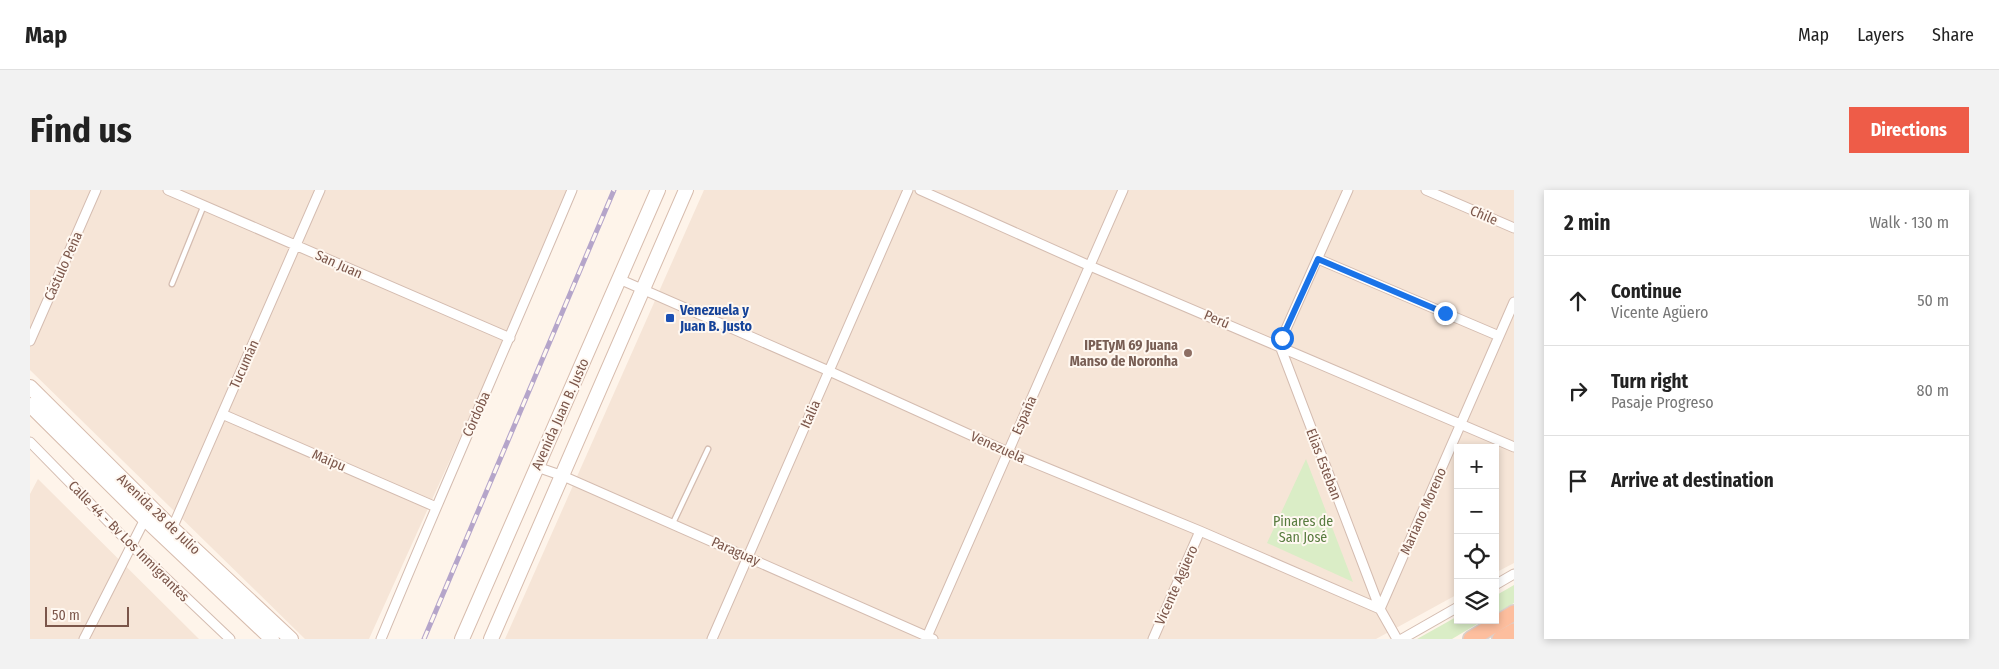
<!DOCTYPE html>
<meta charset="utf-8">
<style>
:root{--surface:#fff;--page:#f2f2f2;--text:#222;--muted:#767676;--line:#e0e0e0;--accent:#ee5c48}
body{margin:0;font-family:"Fira Sans Condensed",sans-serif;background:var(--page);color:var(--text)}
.controls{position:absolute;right:15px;bottom:15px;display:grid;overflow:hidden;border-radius:0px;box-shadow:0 2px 8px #0003}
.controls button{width:45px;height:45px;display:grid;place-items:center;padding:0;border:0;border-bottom:1px solid var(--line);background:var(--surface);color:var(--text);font:25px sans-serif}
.scale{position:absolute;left:15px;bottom:12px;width:84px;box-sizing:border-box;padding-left:5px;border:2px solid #7b564a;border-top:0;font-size:14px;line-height:18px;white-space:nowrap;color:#7b564a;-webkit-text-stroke:4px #fff8f1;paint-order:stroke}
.stop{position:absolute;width:15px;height:15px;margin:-11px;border:4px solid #1a73e8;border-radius:50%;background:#fff}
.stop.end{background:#1a73e8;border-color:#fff;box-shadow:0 1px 5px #0008}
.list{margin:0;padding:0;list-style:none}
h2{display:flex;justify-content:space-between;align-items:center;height:65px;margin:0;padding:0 20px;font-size:21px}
h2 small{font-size:16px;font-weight:400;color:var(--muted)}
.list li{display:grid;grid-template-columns:32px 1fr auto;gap:15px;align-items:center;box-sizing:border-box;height:90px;padding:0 20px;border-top:1px solid var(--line)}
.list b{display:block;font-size:19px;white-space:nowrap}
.list p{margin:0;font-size:16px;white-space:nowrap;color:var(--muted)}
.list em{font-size:16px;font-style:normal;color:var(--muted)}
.icon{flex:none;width:28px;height:28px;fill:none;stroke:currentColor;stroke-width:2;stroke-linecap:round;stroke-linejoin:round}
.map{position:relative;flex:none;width:1484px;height:449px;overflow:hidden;border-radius:0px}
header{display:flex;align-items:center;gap:30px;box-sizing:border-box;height:70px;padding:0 25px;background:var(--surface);border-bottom:1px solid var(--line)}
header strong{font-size:24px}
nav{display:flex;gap:28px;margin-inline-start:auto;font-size:18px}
.intro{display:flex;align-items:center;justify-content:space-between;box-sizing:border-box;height:120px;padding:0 30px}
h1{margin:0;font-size:35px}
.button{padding:12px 22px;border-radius:0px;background:var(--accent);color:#fff;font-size:18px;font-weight:700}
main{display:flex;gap:30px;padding:0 30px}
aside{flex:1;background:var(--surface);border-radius:0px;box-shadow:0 2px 8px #0003}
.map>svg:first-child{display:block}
</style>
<header>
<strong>Map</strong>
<nav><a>Map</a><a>Layers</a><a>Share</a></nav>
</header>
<div class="intro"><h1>Find us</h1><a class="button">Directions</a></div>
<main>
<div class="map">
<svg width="1484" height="449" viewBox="0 0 1484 449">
<rect width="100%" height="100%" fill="#fef4ea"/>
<path fill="#f6e5d7" d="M0,0H542L339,449H275L0,180Z
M674,0H1484V373L1465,383V258H1428V404L1346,449H475Z
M8,289L169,449H0V304Z"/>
<path fill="#daedc6" d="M1276,269L1323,392L1237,353Z
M1484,395V413L1465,424V406Z
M1428,426V430H1454L1422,449H1387Z"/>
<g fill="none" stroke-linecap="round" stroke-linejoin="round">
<g stroke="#d4bcb0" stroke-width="7">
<path id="service" d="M142,94L174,15
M643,333L678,259"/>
</g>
<g stroke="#d4bcb0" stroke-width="11">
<path id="minor" d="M138,0L480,148
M890,0L1060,76L1484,257
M1318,0L1252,148L1250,156L1350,419L1367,449
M1396,0L1484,38
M1288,69L1469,146
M589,89L799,181L978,262L1170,341L1350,419
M0,151L66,0
M192,224L406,317
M0,252L101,355L200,449
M507,277L533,286L903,449
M141,341L290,0
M1465,395L1484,384
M1350,419L1484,112
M54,449L115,329
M351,449C413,299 479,150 542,0
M682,449L878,0
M896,449L1093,0
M1123,449L1170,341
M1372,449L1428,417"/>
</g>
<g stroke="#d7bcad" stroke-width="16">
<path id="secondary" d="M0,197L142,338L261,449
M0,215L115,329L242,449
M432,449L628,0
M461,449L656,0"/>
</g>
<g stroke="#dad0cc" stroke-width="18">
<path id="trunk" d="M1441,449L1484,423
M1470,449L1484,441"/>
</g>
<use href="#service" stroke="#fff" stroke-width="4.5"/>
<use href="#minor" stroke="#fff" stroke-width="9"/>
<use href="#secondary" stroke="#fff" stroke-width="14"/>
<use href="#trunk" stroke="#fdbe9e" stroke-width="15"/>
<g stroke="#b5a5ca" stroke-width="5">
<path id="rail" d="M394,449L584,0"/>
</g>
<use href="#rail" stroke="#fff8f1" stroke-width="3" stroke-dasharray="9" stroke-linecap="butt"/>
</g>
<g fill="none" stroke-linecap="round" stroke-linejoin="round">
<path stroke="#1a73e8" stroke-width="6" d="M1252,148L1288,69L1415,123"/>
</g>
<rect fill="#1a4fb4" stroke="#fff8f1" stroke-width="2" x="635" y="123" width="10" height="10" rx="2.5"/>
<circle fill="#8d6e63" stroke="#fff8f1" stroke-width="2" cx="1158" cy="163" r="5"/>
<g text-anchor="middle" stroke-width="4" stroke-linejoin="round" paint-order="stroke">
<g font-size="14" fill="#7b564a" stroke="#fff8f1">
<text transform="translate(1454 25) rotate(23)" y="5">Chile</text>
<text transform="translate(309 74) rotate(24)" y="5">San Juan</text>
<text transform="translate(33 76) rotate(-66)" y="5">Cástulo Peña</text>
<text transform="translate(1187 129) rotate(23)" y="5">Perú</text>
<text transform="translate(214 174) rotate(-66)" y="5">Tucumán</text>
<text transform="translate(446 224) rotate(-66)" y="5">Córdoba</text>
<text transform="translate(530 224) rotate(-66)" y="5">Avenida Juan B. Justo</text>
<text transform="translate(780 224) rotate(-66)" y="5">Italia</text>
<text transform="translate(994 225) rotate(-66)" y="5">España</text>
<text transform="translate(968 257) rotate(24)" y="5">Venezuela</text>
<text transform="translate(299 270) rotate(23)" y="5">Maipu</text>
<text transform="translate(1294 274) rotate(69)" y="5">Elias Esteban</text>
<text transform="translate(1393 321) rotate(-66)" y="5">Mariano Moreno</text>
<text transform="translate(129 324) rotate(44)" y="5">Avenida 28 de Julio</text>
<text transform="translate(99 351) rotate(45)" y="5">Calle 44 - Bv Los Inmigrantes</text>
<text transform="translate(706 361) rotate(24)" y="5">Paraguay</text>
<text transform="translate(1146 395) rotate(-66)" y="5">Vicente Agüero</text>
</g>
<g font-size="14" font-weight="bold" fill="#164399" stroke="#fff8f1" text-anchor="start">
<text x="650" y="125">Venezuela y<tspan x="650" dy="16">Juan B. Justo</tspan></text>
</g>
<g font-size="14" font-weight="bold" fill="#785e54" stroke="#fff8f1" text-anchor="end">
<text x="1148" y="160">IPETyM 69 Juana<tspan x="1148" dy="16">Manso de Noronha</tspan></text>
</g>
<g font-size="14" fill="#577b3e" stroke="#fff8f1">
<text x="1273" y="336">Pinares de<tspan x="1273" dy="16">San José</tspan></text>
</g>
</g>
</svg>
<div class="controls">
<button>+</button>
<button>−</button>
<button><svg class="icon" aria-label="locate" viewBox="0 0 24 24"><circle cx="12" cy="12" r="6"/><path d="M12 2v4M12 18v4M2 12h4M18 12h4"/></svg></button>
<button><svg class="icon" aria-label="layers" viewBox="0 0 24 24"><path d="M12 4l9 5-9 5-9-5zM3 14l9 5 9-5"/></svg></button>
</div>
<div class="scale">50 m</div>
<div class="stop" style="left:1252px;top:148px"></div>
<div class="stop end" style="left:1415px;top:123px"></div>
</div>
<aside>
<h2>2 min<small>Walk · 130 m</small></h2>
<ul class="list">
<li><svg class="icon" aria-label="ahead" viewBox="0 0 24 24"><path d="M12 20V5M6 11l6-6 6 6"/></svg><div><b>Continue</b><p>Vicente Agüero</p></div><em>50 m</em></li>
<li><svg class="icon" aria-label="right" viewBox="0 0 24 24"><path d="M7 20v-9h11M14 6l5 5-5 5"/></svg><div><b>Turn right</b><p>Pasaje Progreso</p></div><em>80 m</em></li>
<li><svg class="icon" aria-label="arrive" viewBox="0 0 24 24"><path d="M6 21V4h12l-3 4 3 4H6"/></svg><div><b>Arrive at destination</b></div></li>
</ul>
</aside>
</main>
